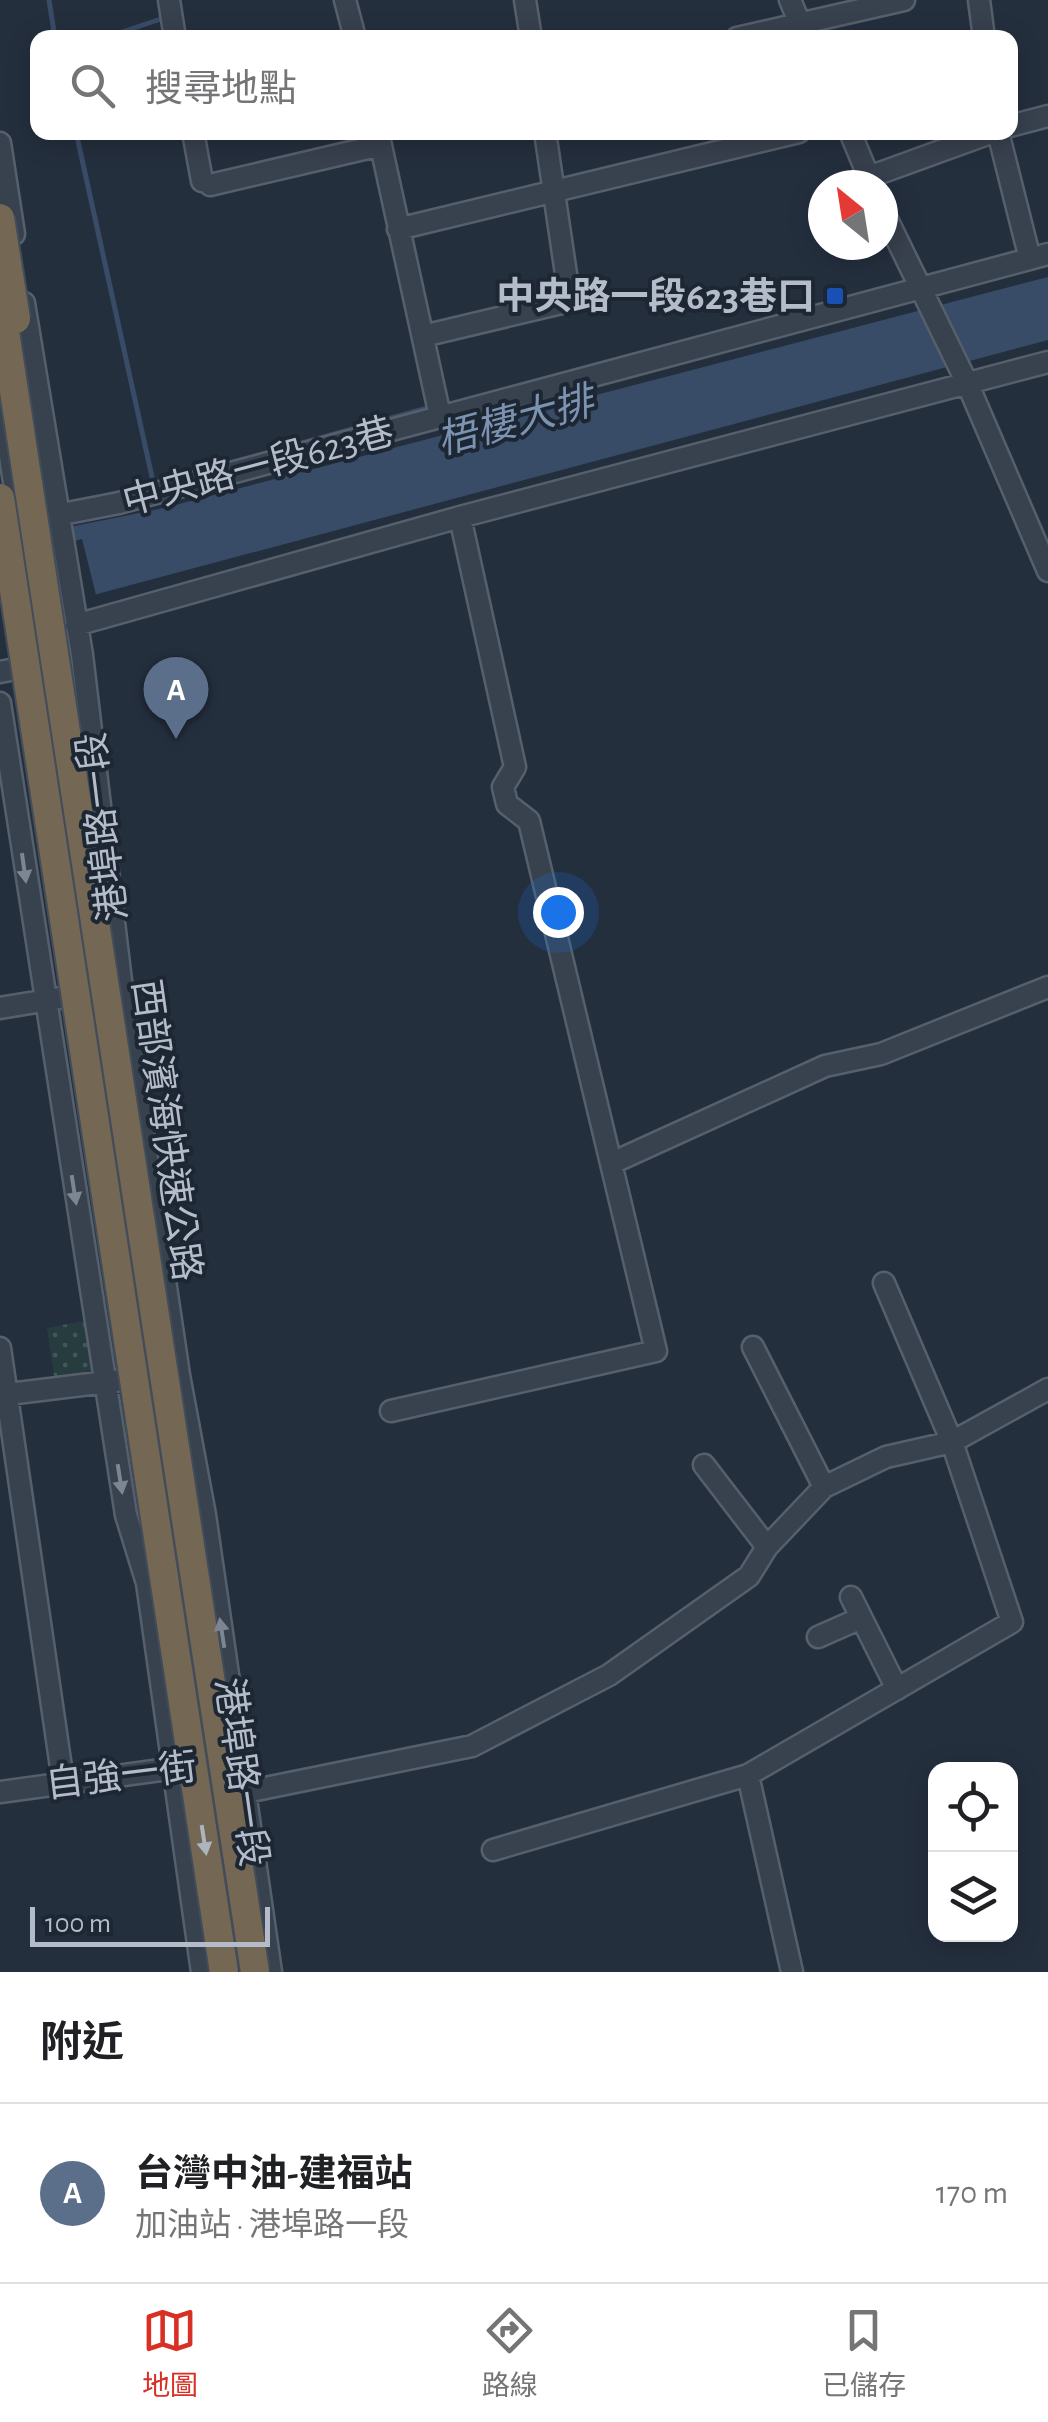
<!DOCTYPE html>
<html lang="zh-TW">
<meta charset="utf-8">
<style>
:root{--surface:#fff;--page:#f6f6f6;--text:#202124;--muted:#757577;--line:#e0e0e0;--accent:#d93025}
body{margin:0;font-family:"Alegreya Sans","Noto Sans TC",sans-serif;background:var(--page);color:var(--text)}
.controls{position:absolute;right:30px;bottom:30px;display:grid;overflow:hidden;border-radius:20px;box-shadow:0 5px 25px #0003}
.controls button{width:90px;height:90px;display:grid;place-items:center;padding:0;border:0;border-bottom:2px solid var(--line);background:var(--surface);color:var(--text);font:50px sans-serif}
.compass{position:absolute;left:808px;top:170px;width:90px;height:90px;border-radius:50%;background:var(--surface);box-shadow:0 5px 25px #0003;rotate:330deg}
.scale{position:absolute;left:30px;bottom:25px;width:240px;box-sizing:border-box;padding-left:10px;border:5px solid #b4bcc9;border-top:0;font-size:28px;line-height:35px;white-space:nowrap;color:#b4bcc9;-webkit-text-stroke:8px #1d2633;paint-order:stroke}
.you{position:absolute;left:558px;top:912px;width:35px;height:35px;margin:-25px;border:8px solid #fff;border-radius:50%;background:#1a73e8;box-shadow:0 0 0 15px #1a73e833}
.badge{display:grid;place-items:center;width:65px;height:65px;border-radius:50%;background:var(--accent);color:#fff;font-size:32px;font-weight:700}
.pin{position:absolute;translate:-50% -82px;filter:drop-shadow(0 2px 5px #0008)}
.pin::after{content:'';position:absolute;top:52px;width:35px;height:30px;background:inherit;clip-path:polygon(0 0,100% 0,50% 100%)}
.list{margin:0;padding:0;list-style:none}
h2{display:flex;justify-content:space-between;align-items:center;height:130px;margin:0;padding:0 40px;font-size:42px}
h2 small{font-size:32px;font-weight:400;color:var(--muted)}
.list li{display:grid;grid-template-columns:65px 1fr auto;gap:30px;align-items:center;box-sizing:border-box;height:180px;padding:0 40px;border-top:2px solid var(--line)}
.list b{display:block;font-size:38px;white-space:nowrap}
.list p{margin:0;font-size:32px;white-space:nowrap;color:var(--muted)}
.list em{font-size:32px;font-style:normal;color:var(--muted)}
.icon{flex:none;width:55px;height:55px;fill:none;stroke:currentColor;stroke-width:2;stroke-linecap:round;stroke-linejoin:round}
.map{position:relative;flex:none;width:1048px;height:1972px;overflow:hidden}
.search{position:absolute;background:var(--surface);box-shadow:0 5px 25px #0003;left:30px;right:30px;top:30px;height:110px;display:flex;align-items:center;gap:25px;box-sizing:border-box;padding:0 35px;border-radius:20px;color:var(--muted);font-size:38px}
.sheet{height:310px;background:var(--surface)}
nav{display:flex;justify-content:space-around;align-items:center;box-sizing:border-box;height:140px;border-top:2px solid var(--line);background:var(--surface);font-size:28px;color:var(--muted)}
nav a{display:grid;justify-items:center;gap:5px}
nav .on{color:var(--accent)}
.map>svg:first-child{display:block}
</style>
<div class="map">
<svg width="1048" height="1972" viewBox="0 0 1048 1972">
<defs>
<pattern id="grass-dots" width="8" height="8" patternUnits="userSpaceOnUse" patternTransform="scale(2.5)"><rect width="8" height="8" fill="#263c3f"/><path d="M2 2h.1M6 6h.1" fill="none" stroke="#435659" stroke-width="1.8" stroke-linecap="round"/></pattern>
</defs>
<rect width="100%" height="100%" fill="#242f3e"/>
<path fill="url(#grass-dots)" d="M94,1319L104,1383L56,1389L47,1328Z"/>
<path fill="#394c67" d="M1048,277V340L0,620V541L164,508Z"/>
<path fill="#242f3e" d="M82,539L97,599L0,625V560Z"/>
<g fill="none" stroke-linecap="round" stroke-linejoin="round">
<path stroke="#394c67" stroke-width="5" d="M49,0L55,38
M104,38L161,19
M76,132L154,486
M270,452L431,407"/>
<g stroke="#565f6c" stroke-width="25">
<path id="minor" d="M169,0L175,38
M345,0L355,38
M525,0L531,38
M790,0L806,38
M979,0L984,38
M737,38L904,0
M1010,126L1048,116
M193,132L202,181
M378,132L440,416
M850,132L872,185
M998,132L1030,259
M0,143L14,234
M869,177L993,132
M210,185L381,145
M883,211L968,385L1048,571
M398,229L799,132
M24,303L82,655L122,989L179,1375L205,1515L271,1972
M423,336L570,301L545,132
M0,392L24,546
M47,517L119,503L1048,254
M76,625L460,517L1048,362
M0,672L37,665
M0,703L126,1515L147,1583L202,1972
M0,1008L85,994
M113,1133L157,1432L155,1461
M612,1163L825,1066L881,1054L1048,987
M753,1347L824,1487
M0,1348L63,1781
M0,1395L147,1377
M391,1411L656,1351L529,821L507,804L503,787L515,767L460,517
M704,1465L767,1547
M851,1597L897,1689
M818,1637L861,1618
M748,1775L792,1972
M0,1792L234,1760
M246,1792L472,1746L609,1675L749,1576L767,1547L824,1487L886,1457L952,1442L1048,1389
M493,1850L748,1775L1012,1622L952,1442L884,1283"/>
</g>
<use href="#minor" stroke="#38414e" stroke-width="20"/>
<g stroke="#434c59" stroke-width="32" stroke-linecap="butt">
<path id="highway-bridge" d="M0,218L16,319
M0,299L255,1972
M0,498L224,1972"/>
</g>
<use href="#highway-bridge" stroke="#746855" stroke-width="28"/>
</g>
<defs><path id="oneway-solid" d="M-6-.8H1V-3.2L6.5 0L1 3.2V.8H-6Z" transform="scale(2.5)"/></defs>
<g fill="#7c8592">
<use href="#oneway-solid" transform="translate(24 868) rotate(82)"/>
<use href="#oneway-solid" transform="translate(74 1190) rotate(81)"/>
<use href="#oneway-solid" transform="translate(120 1479) rotate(81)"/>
<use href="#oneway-solid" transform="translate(222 1633) rotate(-99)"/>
</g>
<use fill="#aeb4bd" href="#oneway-solid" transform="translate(204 1840) rotate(81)"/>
<rect fill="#1a4fb4" stroke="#1d2633" stroke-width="4" x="825" y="286" width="20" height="20" rx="5"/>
<g text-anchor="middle" stroke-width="8" stroke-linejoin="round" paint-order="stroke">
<g font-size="38" font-weight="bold" fill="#b4bcc9" stroke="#1d2633" text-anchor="end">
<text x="815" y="309">中央路一段623巷口</text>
</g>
<g font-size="38" fill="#b4bcc9" stroke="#1d2633">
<text transform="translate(258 466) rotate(-15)" y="13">中央路一段623巷</text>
<text transform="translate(102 827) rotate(-97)" y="13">港埠路一段</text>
<text transform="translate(167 1130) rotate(82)" y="13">西部濱海快速公路</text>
<text transform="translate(242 1772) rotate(82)" y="13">港埠路一段</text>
<text transform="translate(121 1775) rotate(-7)" y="13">自強一街</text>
</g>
<g font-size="40" font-style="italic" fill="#7c92b1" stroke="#1d2633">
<text transform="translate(515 420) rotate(-15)" y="14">梧棲大排</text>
</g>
</g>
</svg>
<div class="controls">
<button><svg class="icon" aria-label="locate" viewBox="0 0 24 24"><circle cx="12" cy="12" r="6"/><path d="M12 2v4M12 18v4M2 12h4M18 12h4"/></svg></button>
<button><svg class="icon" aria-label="layers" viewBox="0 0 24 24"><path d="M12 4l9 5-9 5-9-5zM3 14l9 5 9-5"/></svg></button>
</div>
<svg class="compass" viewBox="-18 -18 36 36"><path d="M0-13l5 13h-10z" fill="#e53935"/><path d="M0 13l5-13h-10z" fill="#757577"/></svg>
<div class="scale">100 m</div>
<div class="you"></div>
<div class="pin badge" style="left:176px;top:739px;background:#5c6f8a">A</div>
<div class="search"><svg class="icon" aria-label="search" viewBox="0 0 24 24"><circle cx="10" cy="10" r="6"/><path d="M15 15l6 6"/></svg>搜尋地點</div>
</div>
<section class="sheet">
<h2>附近<small></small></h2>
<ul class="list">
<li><span class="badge" style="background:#5c6f8a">A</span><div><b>台灣中油-建福站</b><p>加油站 · 港埠路一段</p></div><em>170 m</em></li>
</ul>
</section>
<nav>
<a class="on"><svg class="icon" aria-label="map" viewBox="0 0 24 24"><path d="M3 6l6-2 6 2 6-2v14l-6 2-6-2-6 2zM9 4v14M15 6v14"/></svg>地圖</a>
<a><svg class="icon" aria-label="directions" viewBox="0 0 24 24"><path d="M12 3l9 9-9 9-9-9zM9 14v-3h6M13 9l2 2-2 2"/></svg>路線</a>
<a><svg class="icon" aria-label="saved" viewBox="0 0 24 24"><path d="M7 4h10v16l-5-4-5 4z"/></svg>已儲存</a>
</nav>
